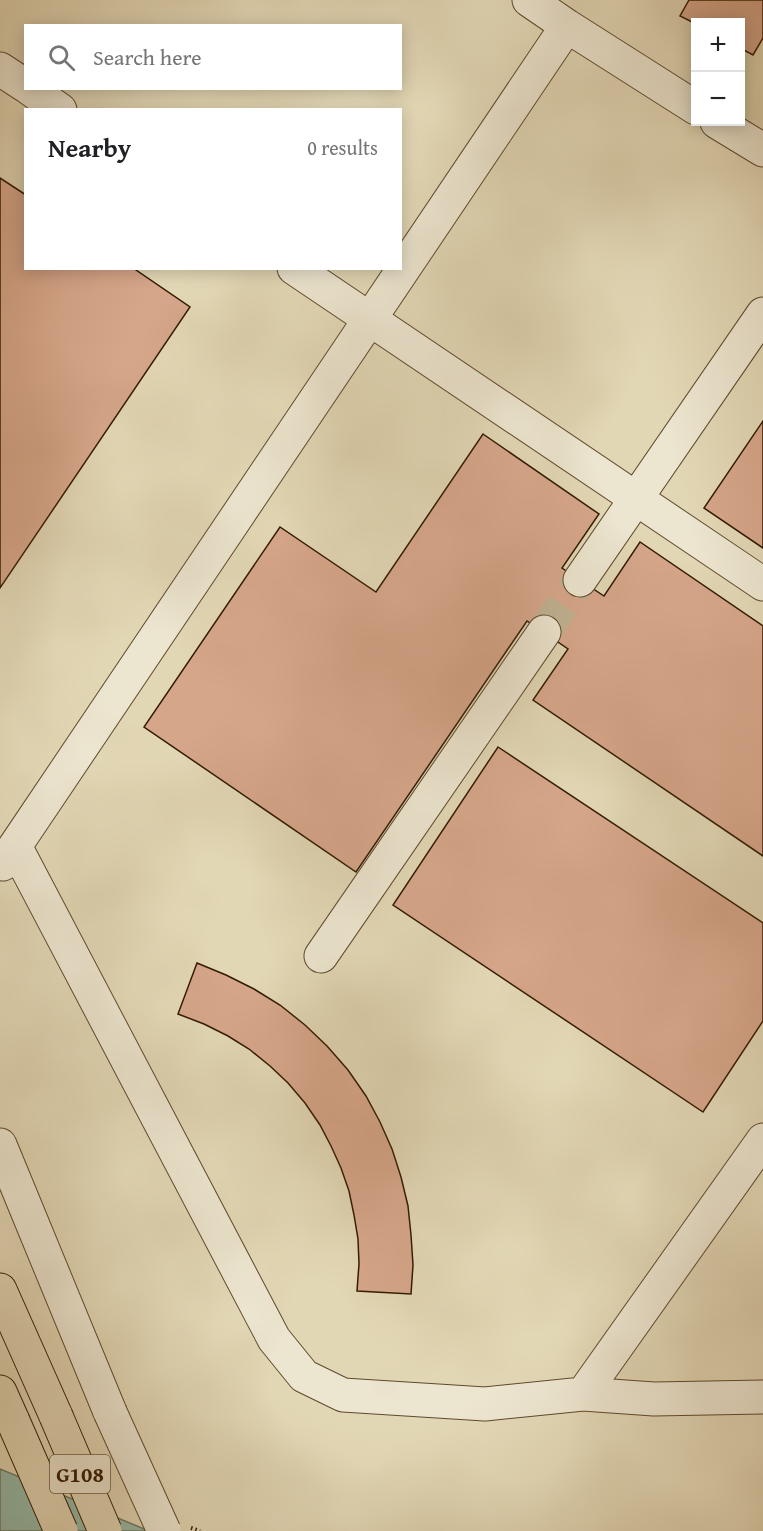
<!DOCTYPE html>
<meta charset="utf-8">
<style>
:root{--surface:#fff;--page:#f6f6f6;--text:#202124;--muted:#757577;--line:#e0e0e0}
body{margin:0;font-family:"Gentium Book Plus",serif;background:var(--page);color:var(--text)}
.controls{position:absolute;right:18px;top:18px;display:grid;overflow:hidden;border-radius:0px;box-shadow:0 3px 15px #0003}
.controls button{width:54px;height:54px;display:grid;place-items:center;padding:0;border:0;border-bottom:2px solid var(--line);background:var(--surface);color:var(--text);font:30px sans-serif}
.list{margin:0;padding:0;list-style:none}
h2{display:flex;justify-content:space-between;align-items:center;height:78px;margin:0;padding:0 24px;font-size:26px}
h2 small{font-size:20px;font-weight:400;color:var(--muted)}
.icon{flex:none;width:33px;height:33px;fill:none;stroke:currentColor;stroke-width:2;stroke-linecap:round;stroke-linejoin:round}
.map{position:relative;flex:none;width:763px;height:1531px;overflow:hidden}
.search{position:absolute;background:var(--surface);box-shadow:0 3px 15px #0003;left:24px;top:24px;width:378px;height:66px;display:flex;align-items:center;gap:15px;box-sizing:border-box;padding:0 21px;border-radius:0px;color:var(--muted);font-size:22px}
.panel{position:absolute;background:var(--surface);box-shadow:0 3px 15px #0003;left:24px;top:108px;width:378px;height:162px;border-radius:0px}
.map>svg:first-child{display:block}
</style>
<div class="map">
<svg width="763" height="1531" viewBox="0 0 763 1531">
<rect width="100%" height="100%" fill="#e2d7b5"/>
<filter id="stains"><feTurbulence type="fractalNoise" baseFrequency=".00333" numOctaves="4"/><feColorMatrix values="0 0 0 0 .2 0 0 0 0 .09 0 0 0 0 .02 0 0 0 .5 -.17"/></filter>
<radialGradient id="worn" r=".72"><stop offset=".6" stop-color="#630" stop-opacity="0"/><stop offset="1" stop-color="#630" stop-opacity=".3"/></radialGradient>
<path fill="#95baa9" stroke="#6e7a65" stroke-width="1.5" d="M0,1469L149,1531H0Z"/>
<path fill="#d6a68a" stroke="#331b00" stroke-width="1.5" d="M689,0H763V38L753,55L740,48V22H696V24L680,16Z
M0,178L26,195V268H133L190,307L0,588Z
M763,421V548L704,508Z
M483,434L599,514L562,568L604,596L640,542L763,626V856L533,700L568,649L527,621L356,872L144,727L280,527L376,592Z
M498,747L763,923V1021L703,1112L393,905Z
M197,963L226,975L254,989L280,1005L305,1025L327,1046L348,1070L366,1096L380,1122L392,1149L401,1177L408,1206L411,1235L413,1265L411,1294L357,1291L359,1264L358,1239L354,1215L349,1191L341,1168L331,1146L320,1125L305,1103L288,1083L270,1066L249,1049L228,1036L204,1024L178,1014Z"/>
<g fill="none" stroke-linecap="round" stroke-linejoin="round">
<path stroke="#bfb191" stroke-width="33" stroke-dasharray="33 16" stroke-linecap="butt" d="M544,632L580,580"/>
<g stroke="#5f4a2d" stroke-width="35">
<path id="minor" d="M529,0L567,26L696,108
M0,69L26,86
M29,88L60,110
M717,122L763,150
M294,268L763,584
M580,580L763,314
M15,846L274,1339L304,1376L343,1395L485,1404L583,1394L654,1399L763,1397
M3,864L567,26
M321,956L544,632
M0,1145L110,1412
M583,1394L763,1140"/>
</g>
<g stroke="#331b00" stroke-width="35">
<path id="highway" d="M0,1290L56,1416
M0,1392L13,1421"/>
</g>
<path stroke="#331b00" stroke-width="4" stroke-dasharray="1.5 3" stroke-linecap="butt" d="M191,1528L200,1531"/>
<use href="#minor" stroke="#ece5cf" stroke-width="33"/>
<use href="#highway" stroke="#e2d7b5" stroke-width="33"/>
<g stroke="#5f4a2d" stroke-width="35" stroke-linecap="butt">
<path id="minor-bridge" d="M110,1412L164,1531"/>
</g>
<g stroke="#331b00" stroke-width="35" stroke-linecap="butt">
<path id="highway-bridge" d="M56,1416L105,1531
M13,1421L61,1531"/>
</g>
<use href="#minor-bridge" stroke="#ece5cf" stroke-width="33"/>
<use href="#highway-bridge" stroke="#e2d7b5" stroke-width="33"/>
</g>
<g text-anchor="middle" stroke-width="5" stroke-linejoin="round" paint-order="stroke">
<rect fill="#ece5cf" stroke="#6a583e" stroke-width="1.5" x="50" y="1455" width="60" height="38" rx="4.5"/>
<g font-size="22" font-weight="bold" fill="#331b00">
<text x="80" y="1482">G108</text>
</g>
</g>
<rect width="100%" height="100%" filter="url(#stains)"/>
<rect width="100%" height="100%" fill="url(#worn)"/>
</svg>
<div class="controls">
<button>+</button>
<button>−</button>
</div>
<div class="search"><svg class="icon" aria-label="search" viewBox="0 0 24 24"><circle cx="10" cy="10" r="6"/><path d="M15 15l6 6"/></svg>Search here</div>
<section class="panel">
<h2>Nearby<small>0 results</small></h2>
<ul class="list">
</ul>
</section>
</div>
